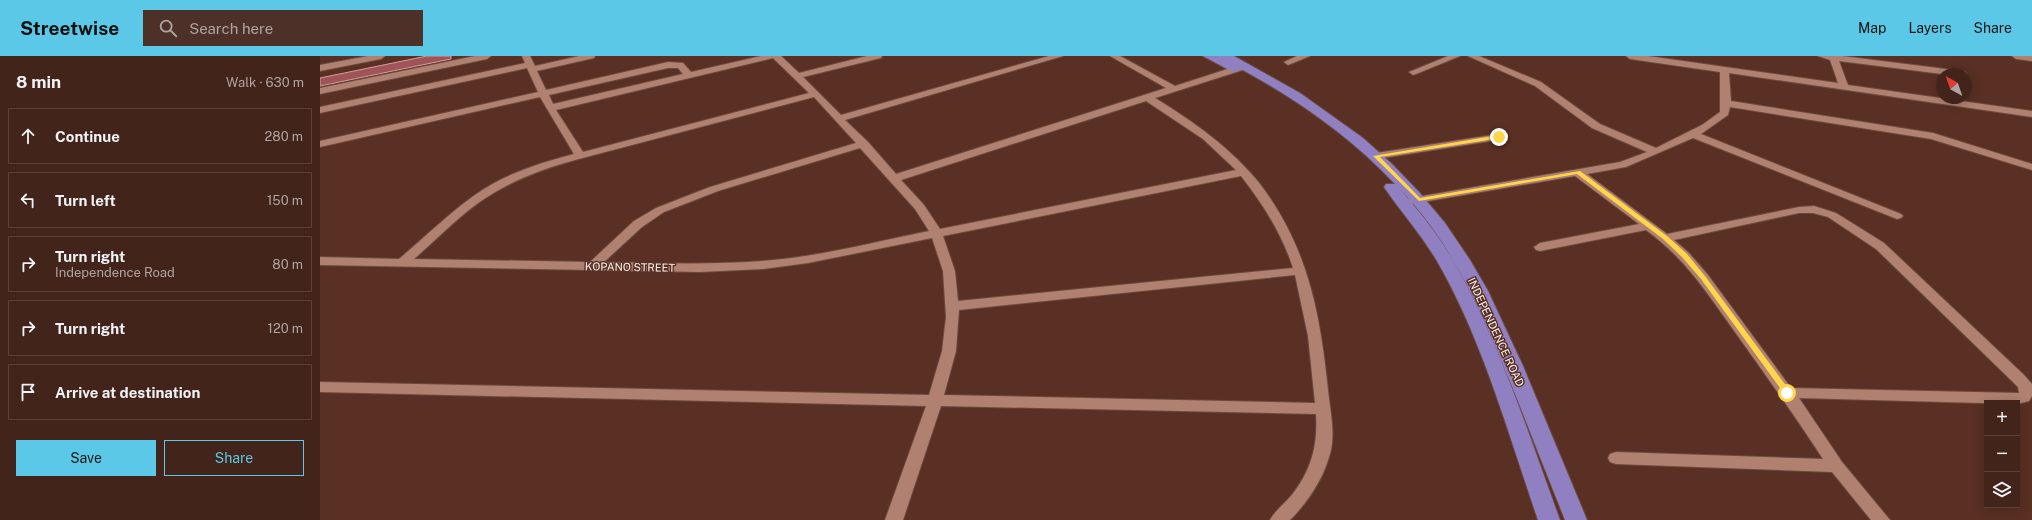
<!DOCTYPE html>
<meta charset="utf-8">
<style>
:root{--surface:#43241a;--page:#4d3027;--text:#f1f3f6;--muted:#afa4a2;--line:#5b4139;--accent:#5ac8e6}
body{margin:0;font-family:"Public Sans",sans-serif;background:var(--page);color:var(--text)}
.controls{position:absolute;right:12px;bottom:12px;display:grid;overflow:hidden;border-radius:0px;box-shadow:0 2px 10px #0003}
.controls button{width:36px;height:36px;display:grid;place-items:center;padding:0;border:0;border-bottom:1px solid var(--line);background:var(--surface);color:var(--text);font:20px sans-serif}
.compass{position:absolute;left:1616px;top:12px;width:36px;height:36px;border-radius:50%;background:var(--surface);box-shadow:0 2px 10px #0003;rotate:320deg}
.stop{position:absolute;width:12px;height:12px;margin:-9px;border:3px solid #ffd54a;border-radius:50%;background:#fff}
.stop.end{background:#ffd54a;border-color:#fff;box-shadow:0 1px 4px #0008}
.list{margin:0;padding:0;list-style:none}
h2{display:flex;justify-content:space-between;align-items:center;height:52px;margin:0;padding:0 16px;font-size:17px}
h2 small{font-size:13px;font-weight:400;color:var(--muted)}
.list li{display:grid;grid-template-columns:26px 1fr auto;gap:12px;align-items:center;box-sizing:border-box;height:56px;margin:0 8px 8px;padding:0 8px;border:1px solid var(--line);border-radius:0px}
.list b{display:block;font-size:15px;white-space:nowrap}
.list p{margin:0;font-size:13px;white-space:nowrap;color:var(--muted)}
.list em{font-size:13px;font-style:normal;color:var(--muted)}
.actions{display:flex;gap:8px;padding:12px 16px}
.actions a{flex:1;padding:9px 0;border:1px solid var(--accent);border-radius:0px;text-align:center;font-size:14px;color:var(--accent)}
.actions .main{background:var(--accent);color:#111}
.icon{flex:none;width:22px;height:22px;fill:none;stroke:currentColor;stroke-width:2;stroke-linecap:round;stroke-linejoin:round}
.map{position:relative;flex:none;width:1712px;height:464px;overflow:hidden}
header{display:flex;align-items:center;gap:24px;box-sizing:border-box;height:56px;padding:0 20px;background:var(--accent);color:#111}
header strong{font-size:19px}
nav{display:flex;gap:22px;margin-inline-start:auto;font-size:14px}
.search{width:280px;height:36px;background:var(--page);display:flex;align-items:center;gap:10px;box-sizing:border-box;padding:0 14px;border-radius:0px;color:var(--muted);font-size:15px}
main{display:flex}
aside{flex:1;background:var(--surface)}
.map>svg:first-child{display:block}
</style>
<header>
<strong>Streetwise</strong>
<div class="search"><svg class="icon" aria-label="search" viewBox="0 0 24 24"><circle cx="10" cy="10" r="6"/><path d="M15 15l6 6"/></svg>Search here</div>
<nav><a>Map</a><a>Layers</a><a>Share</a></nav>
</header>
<main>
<aside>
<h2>8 min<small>Walk · 630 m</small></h2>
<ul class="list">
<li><svg class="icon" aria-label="ahead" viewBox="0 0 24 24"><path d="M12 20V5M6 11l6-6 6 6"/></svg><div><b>Continue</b></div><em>280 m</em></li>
<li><svg class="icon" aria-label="left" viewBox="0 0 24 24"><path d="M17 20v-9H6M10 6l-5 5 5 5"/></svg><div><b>Turn left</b></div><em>150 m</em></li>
<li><svg class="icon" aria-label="right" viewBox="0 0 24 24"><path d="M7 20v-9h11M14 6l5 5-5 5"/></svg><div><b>Turn right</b><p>Independence Road</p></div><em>80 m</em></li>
<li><svg class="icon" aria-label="right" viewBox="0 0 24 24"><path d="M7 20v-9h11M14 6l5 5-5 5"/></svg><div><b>Turn right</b></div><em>120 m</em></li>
<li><svg class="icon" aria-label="arrive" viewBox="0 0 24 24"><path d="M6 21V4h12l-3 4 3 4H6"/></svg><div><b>Arrive at destination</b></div></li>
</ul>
<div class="actions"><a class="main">Save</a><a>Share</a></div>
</aside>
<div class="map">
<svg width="1712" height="464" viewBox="0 0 1712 464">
<rect width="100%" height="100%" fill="#593023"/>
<path fill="#a05457" stroke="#d49f9f" d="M107,0H131V3L0,30V22Z"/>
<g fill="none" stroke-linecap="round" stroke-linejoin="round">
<g stroke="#6b4b40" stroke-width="2">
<path id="minor" d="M48,0H65L61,3L0,15V9Z
M155,0H171L167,3L0,38V32Z
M202,0H210L215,10L259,0H275L274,2L217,15L226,34L348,6L363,7L371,16L441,0H461L479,17L547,0H562L561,2L483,21L521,59L729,0H743L525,64L548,86L576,118L846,32L790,0H800L855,30L923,8H929V12L835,42C874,66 911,92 940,128C988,192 1000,256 1008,334C1010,353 1015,375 1011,394C1005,420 989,445 970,464H950C955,455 964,448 971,440C991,415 998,390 996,358L621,350L583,464H565L606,350L0,336V326L609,339L622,295L626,261L623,215L612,182L488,207L443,213L380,216L0,209V201L79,203C104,182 128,158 155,139C184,118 220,107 254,98L220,41L0,91V85L218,36L207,12L0,57V51L205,7ZM453,2L489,37L263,96L236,54ZM348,12H358L363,18L233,48L229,39ZM494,41L536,87L390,131L336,152L314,165L270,206L94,203C116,184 141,158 164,143C192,124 223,113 255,104ZM826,45L883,83L916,114L620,173L604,149L581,124ZM540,92L595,153L609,175C554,186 498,201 442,205C389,209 337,207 284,206L322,171L344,156L398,135ZM921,120C943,148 962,178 973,212L638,245L635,215L623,180ZM975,219L988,280L995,347L624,339L636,295L639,254Z
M977,0H990L968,9L964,6Z
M1128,0H1140L1096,18L1093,19L1089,16Z
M1148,0H1159L1221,26L1280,68L1336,92L1382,69L1400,56V16L1310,3L1306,0H1328L1518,27L1510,4L1498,0H1522L1642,15L1645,16L1647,18L1646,19L1622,18L1519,5L1528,29L1712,55V61L1409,17L1411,45L1613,77L1712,108V114L1611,83L1410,51L1408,59L1381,78L1581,158L1583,160L1581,162L1577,163L1373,82L1306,111L1267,118L1347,178L1479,151L1494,150L1516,157L1564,187L1703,318L1712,328V340L1709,345L1697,348L1479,342L1522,406L1570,464H1551L1512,416L1296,408L1290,406L1288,402L1290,398L1296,396L1503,403C1475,360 1445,318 1415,276C1387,237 1366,203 1326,174L1220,195L1216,194L1214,191L1220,187L1319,168L1255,120L1085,149L1081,148L1079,146L1081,144L1085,143L1300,106L1327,96L1272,72L1215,30ZM1479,157H1493L1508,161L1556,193L1693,326L1698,331L1699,337L1471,332L1388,219L1369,197L1354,184Z
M1692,0H1712V5L1696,3Z
M1179,78L1183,79L1184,81L1183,83L1056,103L1051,100L1056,97Z"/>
</g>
<g stroke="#6b4b40" stroke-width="2">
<path id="major" d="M883,0H914L980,37L1043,82L1072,108L1099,136L1125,167L1150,204L1168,235L1203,310L1267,464H1245C1226,417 1208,370 1189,323C1161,255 1132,187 1080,133C1100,156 1119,180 1134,206C1180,287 1208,377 1240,464H1218C1188,377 1163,285 1117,205C1101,178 1081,156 1064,131L1066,128H1075C1031,81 978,44 921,13L915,16L911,15Z"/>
</g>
<use href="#minor" fill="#b08071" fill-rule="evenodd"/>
<use href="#major" fill="#907fc1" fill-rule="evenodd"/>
</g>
<path fill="#ffd54a" d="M1179,79L1181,82L1060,101L1100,142L1260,115L1347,180L1367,198L1385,220L1470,335V339H1465L1381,223L1362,201L1343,183L1257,118L1099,145L1053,100Z"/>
<g text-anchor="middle" stroke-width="3" stroke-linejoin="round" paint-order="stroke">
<g font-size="11" fill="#fcf1ed" stroke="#593023">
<text transform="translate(310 211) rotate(1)" y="4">KOPANO STREET</text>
<text transform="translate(1176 276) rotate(65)" y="4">INDEPENDENCE ROAD</text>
</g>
</g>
</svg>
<div class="controls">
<button>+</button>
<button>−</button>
<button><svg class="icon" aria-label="layers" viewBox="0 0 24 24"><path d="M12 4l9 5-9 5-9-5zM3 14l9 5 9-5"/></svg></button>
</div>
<svg class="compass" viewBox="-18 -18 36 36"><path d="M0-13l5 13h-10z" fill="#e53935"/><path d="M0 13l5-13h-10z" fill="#afa4a2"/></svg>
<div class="stop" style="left:1467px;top:337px"></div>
<div class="stop end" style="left:1179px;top:81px"></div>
</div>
</main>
